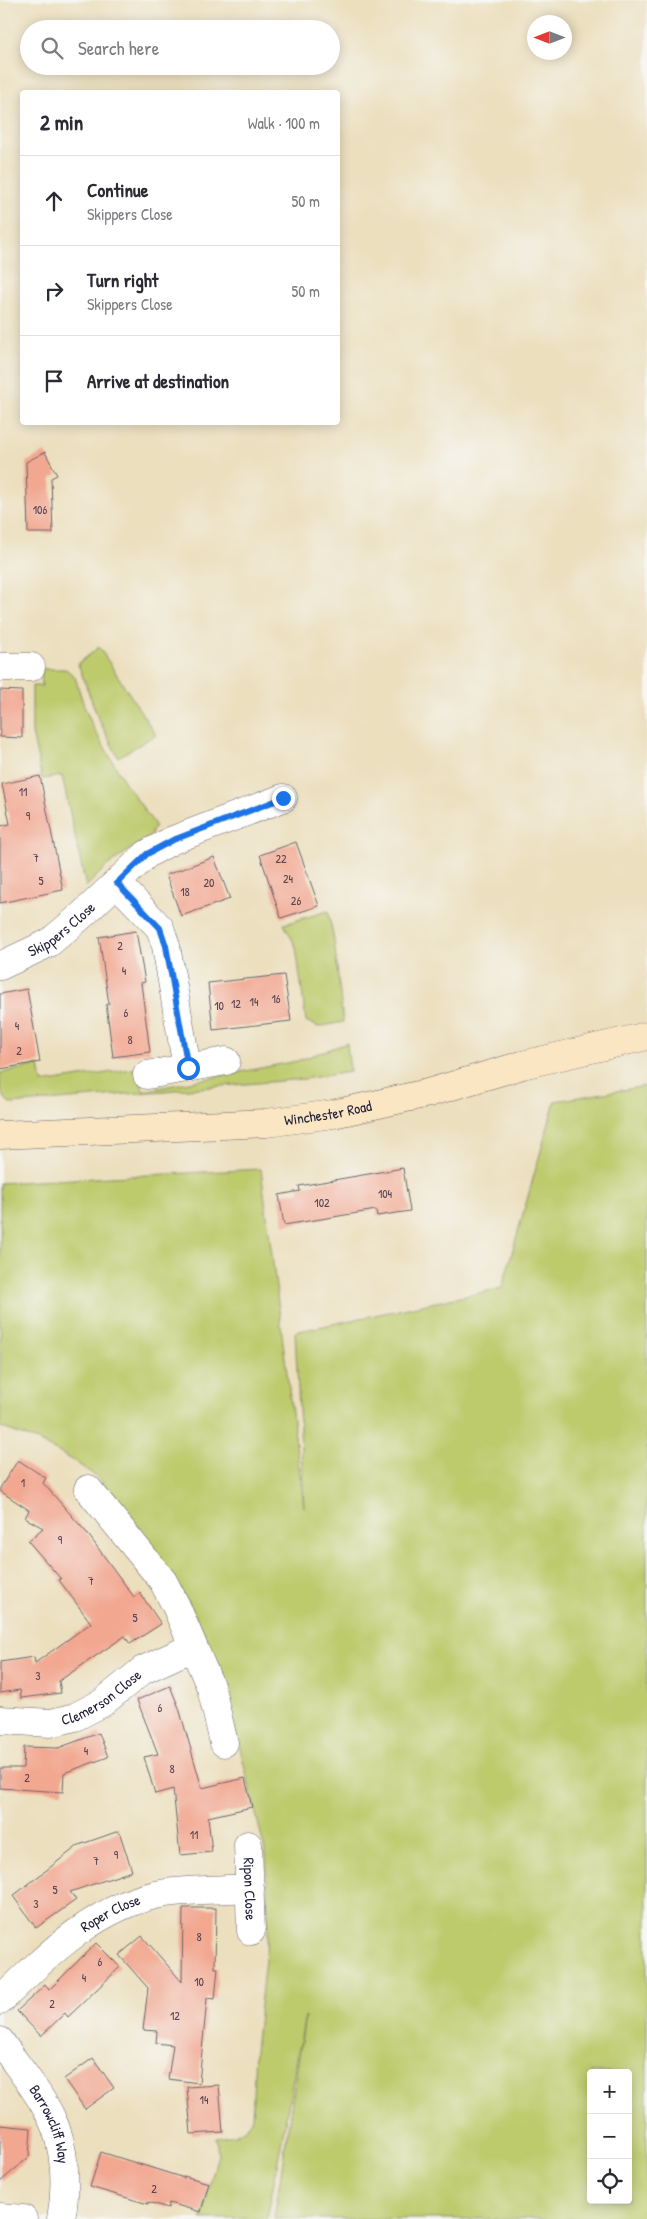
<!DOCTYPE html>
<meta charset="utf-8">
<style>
:root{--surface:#fff;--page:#f7f7f7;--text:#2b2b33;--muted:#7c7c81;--line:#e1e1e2}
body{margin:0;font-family:"Patrick Hand",sans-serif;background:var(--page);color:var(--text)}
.controls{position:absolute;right:15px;bottom:15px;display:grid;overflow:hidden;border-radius:5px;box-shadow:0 2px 12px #0003}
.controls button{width:45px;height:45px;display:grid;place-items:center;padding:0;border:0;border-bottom:1px solid var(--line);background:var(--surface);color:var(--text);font:25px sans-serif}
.compass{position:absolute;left:527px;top:15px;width:45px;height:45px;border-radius:50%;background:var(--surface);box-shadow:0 2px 12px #0003;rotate:270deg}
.stop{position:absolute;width:15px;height:15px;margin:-11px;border:4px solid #1a73e8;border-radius:50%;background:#fff}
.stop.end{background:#1a73e8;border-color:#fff;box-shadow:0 1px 5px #0008}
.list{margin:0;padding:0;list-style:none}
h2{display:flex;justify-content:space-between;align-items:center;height:65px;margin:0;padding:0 20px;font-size:21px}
h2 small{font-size:16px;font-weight:400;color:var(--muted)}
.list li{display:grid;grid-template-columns:32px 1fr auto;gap:15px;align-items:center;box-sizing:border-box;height:90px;padding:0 20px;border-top:1px solid var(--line)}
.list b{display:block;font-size:19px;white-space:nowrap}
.list p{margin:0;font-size:16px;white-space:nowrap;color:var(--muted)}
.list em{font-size:16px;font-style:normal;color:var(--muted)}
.icon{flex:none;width:28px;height:28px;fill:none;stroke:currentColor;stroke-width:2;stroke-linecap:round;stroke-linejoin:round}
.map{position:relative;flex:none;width:647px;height:2219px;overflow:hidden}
.search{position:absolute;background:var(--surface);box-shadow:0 2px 12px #0003;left:20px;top:20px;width:320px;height:55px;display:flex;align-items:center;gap:12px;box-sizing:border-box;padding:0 18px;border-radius:28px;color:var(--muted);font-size:19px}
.panel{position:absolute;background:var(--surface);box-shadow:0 2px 12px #0003;left:20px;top:90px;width:320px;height:335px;border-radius:5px}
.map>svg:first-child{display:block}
</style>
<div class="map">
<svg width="647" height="2219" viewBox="0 0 647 2219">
<rect width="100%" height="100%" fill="#f6f6f2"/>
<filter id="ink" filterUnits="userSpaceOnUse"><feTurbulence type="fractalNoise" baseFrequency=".02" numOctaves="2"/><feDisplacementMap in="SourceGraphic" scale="10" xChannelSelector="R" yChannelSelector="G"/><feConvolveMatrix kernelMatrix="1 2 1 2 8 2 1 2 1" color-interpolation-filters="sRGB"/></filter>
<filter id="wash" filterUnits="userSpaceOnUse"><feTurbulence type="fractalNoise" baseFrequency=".0096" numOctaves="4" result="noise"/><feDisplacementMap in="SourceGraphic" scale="20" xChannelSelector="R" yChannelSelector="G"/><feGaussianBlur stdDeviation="1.12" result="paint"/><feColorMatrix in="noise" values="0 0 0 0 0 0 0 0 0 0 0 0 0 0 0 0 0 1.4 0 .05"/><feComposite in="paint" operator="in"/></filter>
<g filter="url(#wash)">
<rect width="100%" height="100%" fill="#ecdfbe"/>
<path fill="#becb6d" stroke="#707654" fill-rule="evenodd" d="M99,647L156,735L118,757L98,718L78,664Z
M41,669H66L75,677L84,706L94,729L124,781L155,825L151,835L108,865L86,887L62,776L42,779L32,733V686H42Z
M328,911L334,940L343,1022L318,1027L306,1021L296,947L284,924Z
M347,1043L350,1072L304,1079L11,1104C0,1096 0,1088 0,1073L39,1065L42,1083L138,1068L143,1091L297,1061Z
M647,1086V2219H274L305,2016L267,2219H201L218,2154L216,2138L235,2135L245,2129L252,2120L255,2051L268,1932L266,1855L226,1691L208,1640L188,1602L125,1506L97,1477L71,1459L38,1441L0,1427V1183L261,1169L304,1507L295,1332L502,1288L555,1101ZM591,2073H628V2200H591Z"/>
<g id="blocks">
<path fill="#f2a791" d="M45,452L57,475L51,478L53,533H28L26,462Z
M0,690L22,691V738L0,737Z
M40,776L63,890L0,903V826L10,824L2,784Z
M296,842L319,906L281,918L260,855Z
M214,857L230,899L181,916L166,875Z
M136,931L145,982L141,983L150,1052L113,1057L106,1004H109L99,937Z
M284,975L291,1021L213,1030L208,983Z
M27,989L40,1062L0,1069V994Z
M403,1168L410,1211L377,1216L376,1210L284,1225L279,1195L300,1191L299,1186Z
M18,1460L46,1478L43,1483L87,1533L134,1597L140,1593L161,1624L130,1644L125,1636L59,1681L61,1693L21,1698L20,1690L0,1693V1662L34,1657L35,1663L91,1623L59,1580L61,1579L28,1541L43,1528L25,1518L29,1510L0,1491V1488Z
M170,1686L179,1708L202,1788L245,1778L252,1807L208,1817L212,1852L180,1855L173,1789L155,1794L144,1757L158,1754L137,1700Z
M99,1733L108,1757L64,1773L63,1792L0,1788V1768H23L24,1747L58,1748Z
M119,1831L132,1871L70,1892L76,1900L36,1928L13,1896L79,1845Z
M183,1908H216L215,1968H218L215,1999L207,1998L199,2083L168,2079L173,2045L156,2043L157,2031L143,2030L148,1988L119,1955L142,1936L182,1982Z
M96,1943L120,1967L68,2017L65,2013L41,2036L17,2011L45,1985L49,1990Z
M93,2058L114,2088L85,2109L64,2079Z
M219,2085L223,2132L191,2134L187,2087Z
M0,2125L31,2128L29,2157L0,2182Z
M101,2152L184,2178V2176L209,2183L201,2212L169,2203L168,2208L148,2202V2204L90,2187Z"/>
</g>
</g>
<g filter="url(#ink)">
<use href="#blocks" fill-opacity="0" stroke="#696469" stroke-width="1"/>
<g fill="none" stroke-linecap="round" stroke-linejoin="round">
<g stroke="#696469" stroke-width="29">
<g id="street">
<path d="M0,667H31"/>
<path d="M117,883L160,928L166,946L187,1068"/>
<path id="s1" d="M0,966L49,943L81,916L147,854L173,840L283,798"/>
<path d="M147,1075L226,1061"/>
<path d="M88,1489L163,1581L176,1606L211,1688L224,1743"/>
<path id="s2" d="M0,1720L51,1723L75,1717L102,1703L143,1670L193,1647"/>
<path id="s3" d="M248,1845L251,1931"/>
<path id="s4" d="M0,2001C47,1955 99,1903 166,1893C193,1889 223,1890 250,1888"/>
<path id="s5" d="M0,2041C17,2066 38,2090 51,2117C66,2147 67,2188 61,2219"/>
<path d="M0,2217L23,2219"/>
</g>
</g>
<g stroke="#696469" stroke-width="29">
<g id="secondary">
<path id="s6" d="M0,1135L266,1123L333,1114L428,1093L522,1065L647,1036"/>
</g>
</g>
<use href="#street" stroke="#fff" stroke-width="28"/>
<use href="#secondary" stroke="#fbe6c4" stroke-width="28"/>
</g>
</g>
<g fill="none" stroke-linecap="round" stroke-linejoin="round" filter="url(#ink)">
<path stroke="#1a73e8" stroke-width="6" d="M188,1068L166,946L160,928L117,883L147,854L173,840L283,798"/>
</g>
<g text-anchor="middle" stroke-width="4" stroke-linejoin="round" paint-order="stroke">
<g font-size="12" fill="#564350">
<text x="40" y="514">106</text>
<text x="23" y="796">11</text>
<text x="28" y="820">9</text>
<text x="36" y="862">7</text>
<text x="281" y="863">22</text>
<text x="288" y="883">24</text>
<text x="41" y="885">5</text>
<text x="209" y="887">20</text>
<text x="185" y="896">18</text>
<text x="296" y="905">26</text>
<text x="120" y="950">2</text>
<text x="124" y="975">4</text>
<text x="276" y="1003">16</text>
<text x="254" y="1006">14</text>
<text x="236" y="1008">12</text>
<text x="219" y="1010">10</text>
<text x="126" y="1017">6</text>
<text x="17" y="1030">4</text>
<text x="130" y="1044">8</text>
<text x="19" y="1055">2</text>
<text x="385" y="1198">104</text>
<text x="322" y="1207">102</text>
<text x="23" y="1487">1</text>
<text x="60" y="1544">9</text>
<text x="91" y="1585">7</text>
<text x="135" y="1622">5</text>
<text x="38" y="1680">3</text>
<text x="160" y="1712">6</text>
<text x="86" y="1755">4</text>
<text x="172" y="1773">8</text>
<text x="27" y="1782">2</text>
<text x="194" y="1839">11</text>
<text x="116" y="1859">9</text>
<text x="96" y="1865">7</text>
<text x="55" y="1894">5</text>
<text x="36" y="1908">3</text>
<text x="199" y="1941">8</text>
<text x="100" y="1966">6</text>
<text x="84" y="1982">4</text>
<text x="199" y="1986">10</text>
<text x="52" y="2008">2</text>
<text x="175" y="2020">12</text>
<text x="204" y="2104">14</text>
<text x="154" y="2193">2</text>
</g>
<g font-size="15" fill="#22223b" stroke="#f6f6f2">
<text dy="5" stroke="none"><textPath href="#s1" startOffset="72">Skippers Close</textPath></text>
<text dy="5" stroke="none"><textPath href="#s6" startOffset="329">Winchester Road</textPath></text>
<text dy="5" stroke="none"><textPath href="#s2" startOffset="108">Clemerson Close</textPath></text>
<text dy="5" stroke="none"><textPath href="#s3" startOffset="44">Ripon Close</textPath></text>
<text dy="5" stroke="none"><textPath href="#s4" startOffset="142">Roper Close</textPath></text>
<text dy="5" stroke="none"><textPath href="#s5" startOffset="98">Barrowcliff Way</textPath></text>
</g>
</g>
</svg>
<div class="controls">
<button>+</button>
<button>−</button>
<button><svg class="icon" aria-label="locate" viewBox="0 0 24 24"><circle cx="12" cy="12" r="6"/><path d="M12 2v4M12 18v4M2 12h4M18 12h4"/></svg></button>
</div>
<svg class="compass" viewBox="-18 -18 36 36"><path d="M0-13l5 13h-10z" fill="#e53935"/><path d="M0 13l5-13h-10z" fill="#7c7c81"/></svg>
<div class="stop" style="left:188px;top:1068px"></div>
<div class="stop end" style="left:283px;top:798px"></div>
<div class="search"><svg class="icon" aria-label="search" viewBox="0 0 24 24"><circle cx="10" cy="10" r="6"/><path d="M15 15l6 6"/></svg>Search here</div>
<section class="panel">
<h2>2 min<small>Walk · 100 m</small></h2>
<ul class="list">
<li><svg class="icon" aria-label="ahead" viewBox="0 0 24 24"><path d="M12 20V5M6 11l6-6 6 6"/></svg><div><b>Continue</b><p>Skippers Close</p></div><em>50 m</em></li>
<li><svg class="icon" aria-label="right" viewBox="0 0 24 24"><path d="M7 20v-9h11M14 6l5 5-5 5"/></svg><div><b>Turn right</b><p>Skippers Close</p></div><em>50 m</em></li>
<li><svg class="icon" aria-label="arrive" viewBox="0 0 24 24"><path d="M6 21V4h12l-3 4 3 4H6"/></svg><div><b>Arrive at destination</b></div></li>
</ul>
</section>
</div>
